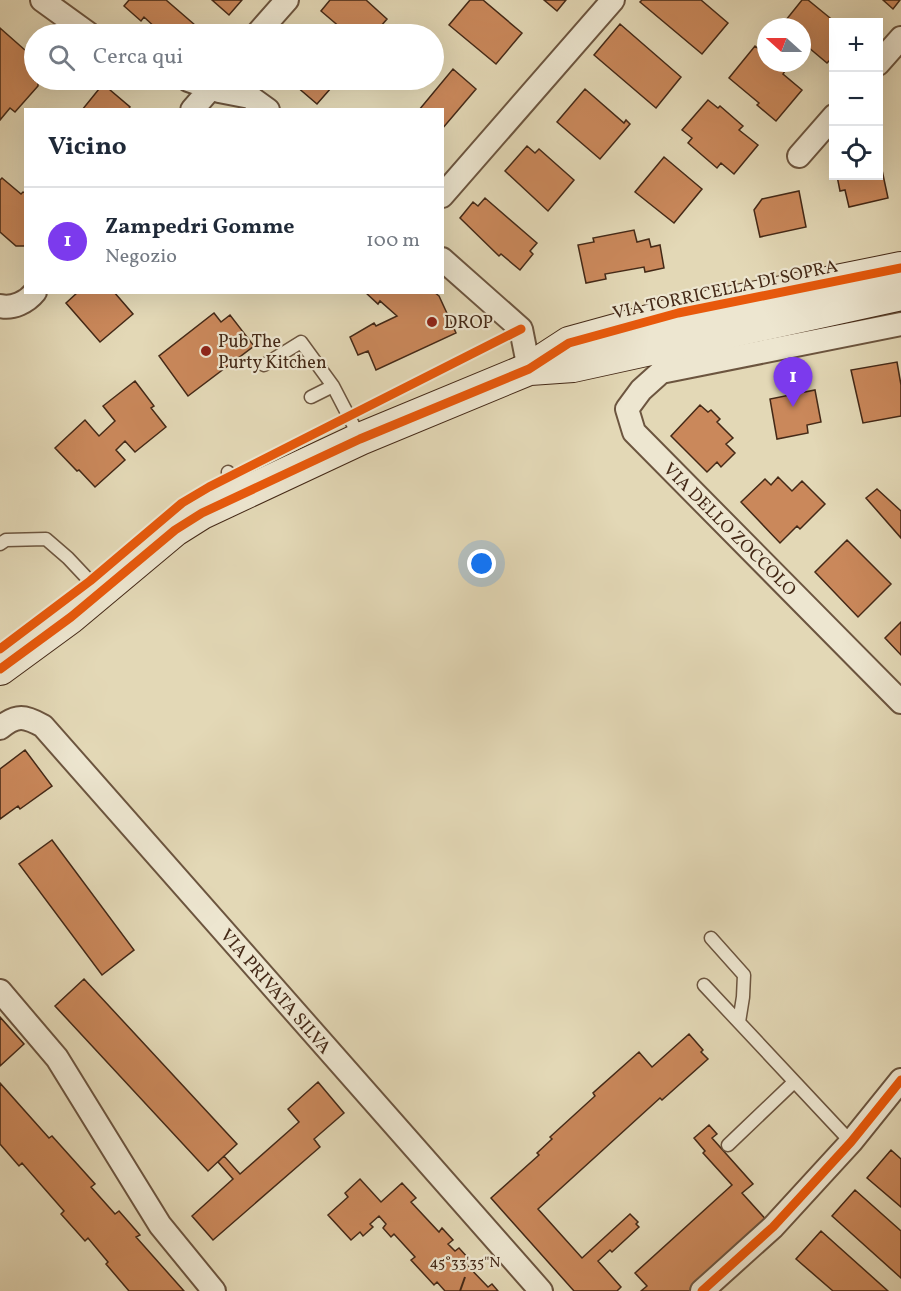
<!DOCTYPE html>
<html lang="it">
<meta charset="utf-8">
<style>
:root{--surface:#fff;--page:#f6f6f7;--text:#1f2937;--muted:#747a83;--line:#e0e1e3;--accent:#7c3aed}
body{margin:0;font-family:Vollkorn,serif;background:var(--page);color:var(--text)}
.controls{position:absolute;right:18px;top:18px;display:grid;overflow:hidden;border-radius:0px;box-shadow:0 6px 24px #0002}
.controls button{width:54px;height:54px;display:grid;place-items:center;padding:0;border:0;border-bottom:2px solid var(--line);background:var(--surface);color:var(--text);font:30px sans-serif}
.compass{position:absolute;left:757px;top:18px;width:54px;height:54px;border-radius:50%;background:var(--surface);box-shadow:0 6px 24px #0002;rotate:291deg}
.you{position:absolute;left:482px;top:564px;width:21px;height:21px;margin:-15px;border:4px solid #fff;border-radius:50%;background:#1a73e8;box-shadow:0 0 0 9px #1a73e833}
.badge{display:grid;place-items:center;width:39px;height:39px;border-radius:50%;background:var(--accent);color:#fff;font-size:20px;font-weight:700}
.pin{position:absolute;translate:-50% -50px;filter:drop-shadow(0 2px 3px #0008)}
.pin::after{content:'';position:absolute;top:32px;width:21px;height:18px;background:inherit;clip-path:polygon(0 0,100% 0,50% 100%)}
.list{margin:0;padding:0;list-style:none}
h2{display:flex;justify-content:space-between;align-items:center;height:78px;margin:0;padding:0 24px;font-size:26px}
h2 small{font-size:20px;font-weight:400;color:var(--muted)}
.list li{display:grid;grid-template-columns:39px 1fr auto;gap:18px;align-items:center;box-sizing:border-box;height:108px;padding:0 24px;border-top:2px solid var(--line)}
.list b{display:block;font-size:22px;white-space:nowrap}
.list p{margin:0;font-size:20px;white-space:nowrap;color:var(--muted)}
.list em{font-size:20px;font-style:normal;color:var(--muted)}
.icon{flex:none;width:33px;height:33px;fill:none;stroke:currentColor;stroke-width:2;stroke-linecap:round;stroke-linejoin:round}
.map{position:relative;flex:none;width:901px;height:1291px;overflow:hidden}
.search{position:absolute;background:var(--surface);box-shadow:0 6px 24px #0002;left:24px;top:24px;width:420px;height:66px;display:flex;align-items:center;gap:15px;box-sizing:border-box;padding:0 21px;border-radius:33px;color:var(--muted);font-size:22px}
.panel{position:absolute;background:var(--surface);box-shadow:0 6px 24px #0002;left:24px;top:108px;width:420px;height:186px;border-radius:0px}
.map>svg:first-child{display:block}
</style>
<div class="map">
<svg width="901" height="1291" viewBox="0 0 901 1291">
<rect width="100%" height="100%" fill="#e3d8b6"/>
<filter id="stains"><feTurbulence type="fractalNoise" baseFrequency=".00333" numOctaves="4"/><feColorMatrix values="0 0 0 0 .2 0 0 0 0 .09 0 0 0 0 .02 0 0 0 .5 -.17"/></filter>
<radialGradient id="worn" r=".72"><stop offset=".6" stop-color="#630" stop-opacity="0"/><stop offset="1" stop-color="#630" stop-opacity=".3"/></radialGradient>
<path fill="#ca885b" stroke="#442917" stroke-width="1.5" d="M129,0H166L195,25L187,34L181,33L180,34H170L161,27L158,30L144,17L141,21L124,6Z
M212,0H242L229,15Z
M330,0H366L387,19L374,34H348L321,11Z
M470,0H483L522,33L496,64L449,25Z
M544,0H566L557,11Z
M642,0H701L728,23L702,54L640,2Z
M802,0H808L835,22L834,56L827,63L802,42V27H784L782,25Z
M883,0H900L893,9Z
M620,24L681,77L656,108L594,55Z
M0,28L34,58V80H38V86L15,112L10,108L0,120Z
M755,46L766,55V63H775L785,71L783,74L802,90L776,121L757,105L759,103L729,78Z
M453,69L476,89L442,129V110H419Z
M289,80H338L317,104Z
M103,84L130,107L128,110H82Z
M585,89L624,123L626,120L630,124L600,159L557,122Z
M708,100L718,108L720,106L743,126L739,130L758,145L734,174L721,163L717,168L688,143L692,138L682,130Z
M527,146L535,153L539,149L574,180L548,211L505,171Z
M879,156L888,198L849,207L845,190L840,191L837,176H878Z
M664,157L702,189L674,223L635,192Z
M2,178L21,194L23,192L26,193V244L24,246H16L0,232V180Z
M799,191L806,227L760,237L754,210L762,199Z
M485,198L537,243L530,251L533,254L520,270L501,254L499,256L460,218L473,202L478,206Z
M634,230L637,242L649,239L651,247L660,245L664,268L645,272L644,267L605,274L606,279L586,283L578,245L594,242L593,238Z
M78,292H114L133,314L100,342L66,303Z
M434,292L439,296L456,333L376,370L368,351L358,355L350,337L374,323L376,326L397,316L380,301L378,304L365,292Z
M214,313L221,322L230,315L254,346L188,396L159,356Z
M897,362L901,385V416L863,423L851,370Z
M135,381L154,406L151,408L166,427L135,452L125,441L116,450L125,460L95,487L79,470L77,471L55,448L85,420L99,436L115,421L103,406Z
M815,390L821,422L807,425L808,433L777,439L770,399Z
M700,405L708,412L711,410L720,419L717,422L733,438L726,444L735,453L721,467L717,462L707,472L671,436Z
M778,477L792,491L802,481L825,504L800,529L797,526L780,543L741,502L765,479L771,485Z
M877,489L901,511V538L866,498Z
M847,540L891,584L858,617L815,572Z
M901,622V655L885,638Z
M25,750L52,786L20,809L18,806L0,819V769Z
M52,840L134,950L102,975L19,864Z
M84,979L237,1144L208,1171L55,1006Z
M0,1017L24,1044L0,1066Z
M689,1034L703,1050L701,1052L708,1059L662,1100L660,1098L538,1209L582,1258L630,1214L638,1222L636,1224L639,1227L612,1252L610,1250L598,1261L621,1287L617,1291H574L491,1198L539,1155L537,1153L552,1139L550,1137L595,1096L593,1093L639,1052L652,1067Z
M318,1082L344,1113L314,1139L320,1147L213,1240L192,1216L233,1179L218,1162L224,1156L240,1174L299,1122L288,1109Z
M0,1083L49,1138L52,1136L95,1184L91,1187L115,1214L119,1211L140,1235L136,1237L184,1291H129L106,1264L108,1262L88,1238L85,1241L61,1214L64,1211L22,1163L19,1166L0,1144Z
M709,1125L717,1134L712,1138L753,1184L742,1193L769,1223L693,1291H641L647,1286L635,1273L732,1185L703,1153L705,1151L694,1138Z
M891,1150L901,1159V1207L867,1178Z
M360,1179L381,1202L402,1183L416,1198L411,1202L439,1232L442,1228L453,1240L448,1244L455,1251L459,1248L469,1259L465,1263L488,1287L492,1284L498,1291H445L437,1282L434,1285L411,1260L415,1257L394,1234L391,1237L383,1228L386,1224L379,1216L370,1224L373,1227L363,1236L360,1232L351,1240L328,1215L348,1197L345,1193Z
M855,1190L901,1231V1278L832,1216Z
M821,1231L888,1291H833L796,1259Z"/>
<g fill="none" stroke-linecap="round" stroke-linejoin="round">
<g stroke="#6c553f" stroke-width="15">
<path id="lane" d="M264,365L301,342L333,386L360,438
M311,397L333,386
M228,472L236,496
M0,544L6,540L46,539L68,558L100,592
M711,938L744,975L743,997L739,1022
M704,985L851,1142
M728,1145L794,1082"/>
</g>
<g stroke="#6c553f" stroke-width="26">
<path id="street" d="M42,0L89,34
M257,34L287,0
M878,64L901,38
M188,80L219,91L250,97L268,110
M192,110L218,80
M799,156L834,116
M442,196L613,0
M442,259L521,329L529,369
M0,306C13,309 27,302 35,292
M661,372L641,390L627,409L634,432L901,702
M661,372L901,324
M0,728C17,714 25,716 43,726L541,1291
M0,991L57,1058L160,1225L214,1291
M702,1291L773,1227L851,1142L901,1080"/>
</g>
<g stroke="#442917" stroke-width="34">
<path id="secondary" d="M530,369L573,366L901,294
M0,669L71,617L175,530L202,513L360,439L529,369L569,343L678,313L901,268"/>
</g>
<use href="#lane" stroke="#ede6d0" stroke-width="12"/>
<use href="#street" stroke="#ede6d0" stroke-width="22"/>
<use href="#secondary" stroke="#ede6d0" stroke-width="32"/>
<g stroke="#ede6d0" stroke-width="13">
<path id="cycleway" d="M0,649L90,581L182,503L209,487L521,329
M0,669L71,617L175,530L202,513L360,439L529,369L569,343L678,313L901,268
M702,1291L773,1227L851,1142L901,1080"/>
</g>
<use href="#cycleway" stroke="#e8590c" stroke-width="9"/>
</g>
<path fill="none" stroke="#442917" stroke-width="2" d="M460,1291L465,1277"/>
<g fill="#8f2418" stroke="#ede6d0" stroke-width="2">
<circle cx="432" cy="322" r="6"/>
<circle cx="206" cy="351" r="6"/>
</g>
<g text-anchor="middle" stroke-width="4.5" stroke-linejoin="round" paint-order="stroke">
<g font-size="18" fill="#442917" stroke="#ede6d0">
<text transform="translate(725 289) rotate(-12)" y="6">VIA TORRICELLA DI SOPRA</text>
<text transform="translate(730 529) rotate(45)" y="6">VIA DELLO ZOCCOLO</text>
<text transform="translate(276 991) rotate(49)" y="6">VIA PRIVATA SILVA</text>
</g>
<g font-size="18" fill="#442917" stroke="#ede6d0" text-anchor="start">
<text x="444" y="328">DROP</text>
<text x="218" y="347">Pub The<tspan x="218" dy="21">Purty Kitchen</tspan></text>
</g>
</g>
<g font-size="15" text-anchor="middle" fill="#442917" stroke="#ede6d0" stroke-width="4.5" stroke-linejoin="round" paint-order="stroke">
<text x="465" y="1267">45°33'35"N</text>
</g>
<rect width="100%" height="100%" filter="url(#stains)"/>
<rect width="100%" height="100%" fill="url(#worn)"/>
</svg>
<div class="controls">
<button>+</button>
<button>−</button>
<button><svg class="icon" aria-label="locate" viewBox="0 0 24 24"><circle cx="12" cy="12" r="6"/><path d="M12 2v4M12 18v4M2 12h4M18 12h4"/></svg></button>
</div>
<svg class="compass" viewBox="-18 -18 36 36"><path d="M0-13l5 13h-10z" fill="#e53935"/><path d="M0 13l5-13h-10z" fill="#747a83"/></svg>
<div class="you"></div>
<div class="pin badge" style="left:793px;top:407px">1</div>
<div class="search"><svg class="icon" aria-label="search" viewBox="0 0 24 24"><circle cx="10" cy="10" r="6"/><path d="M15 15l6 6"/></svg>Cerca qui</div>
<section class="panel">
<h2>Vicino<small></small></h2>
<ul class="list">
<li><span class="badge">1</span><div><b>Zampedri Gomme</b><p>Negozio</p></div><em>100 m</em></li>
</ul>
</section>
</div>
